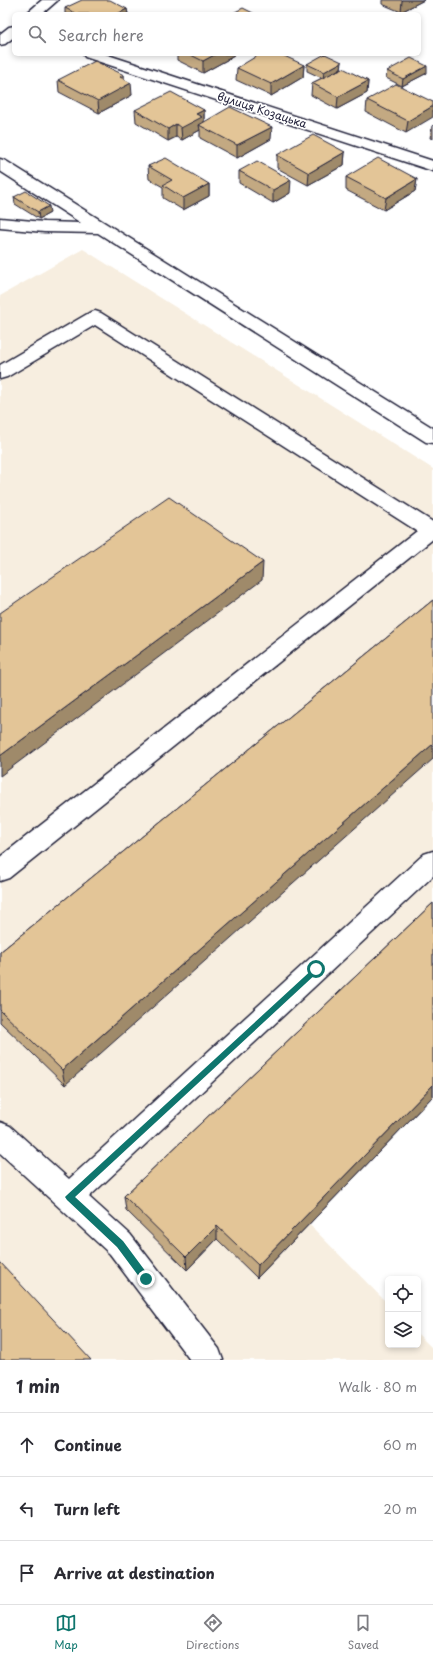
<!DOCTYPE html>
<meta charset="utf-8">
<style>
:root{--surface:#fff;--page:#f7f7f7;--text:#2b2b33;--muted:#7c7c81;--line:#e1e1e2;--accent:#0f766e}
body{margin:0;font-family:"Playpen Sans",sans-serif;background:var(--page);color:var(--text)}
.controls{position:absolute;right:12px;bottom:12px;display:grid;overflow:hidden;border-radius:6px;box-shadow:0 2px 6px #0003}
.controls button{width:36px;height:36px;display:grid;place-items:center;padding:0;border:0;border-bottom:1px solid var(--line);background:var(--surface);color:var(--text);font:20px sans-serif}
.stop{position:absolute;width:12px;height:12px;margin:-9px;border:3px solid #0f766e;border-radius:50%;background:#fff}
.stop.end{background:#0f766e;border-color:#fff;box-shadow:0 1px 4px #0008}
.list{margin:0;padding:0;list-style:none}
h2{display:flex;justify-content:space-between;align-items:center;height:52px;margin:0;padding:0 16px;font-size:17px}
h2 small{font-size:13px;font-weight:400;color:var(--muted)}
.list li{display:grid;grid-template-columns:26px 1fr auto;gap:12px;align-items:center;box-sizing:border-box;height:64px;padding:0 16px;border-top:1px solid var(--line)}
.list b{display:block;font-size:15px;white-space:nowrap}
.list em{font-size:13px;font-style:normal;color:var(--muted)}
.icon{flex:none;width:22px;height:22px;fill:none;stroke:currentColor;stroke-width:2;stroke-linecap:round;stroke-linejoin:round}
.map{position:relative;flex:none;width:433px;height:1360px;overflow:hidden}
.search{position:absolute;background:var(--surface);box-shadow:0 2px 6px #0003;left:12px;right:12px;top:12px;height:44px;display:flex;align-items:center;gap:10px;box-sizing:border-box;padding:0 14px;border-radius:6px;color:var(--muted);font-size:15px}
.sheet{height:244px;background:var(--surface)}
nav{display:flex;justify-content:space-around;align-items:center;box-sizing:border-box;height:56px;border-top:1px solid var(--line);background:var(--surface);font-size:11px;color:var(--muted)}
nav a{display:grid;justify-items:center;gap:2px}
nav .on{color:var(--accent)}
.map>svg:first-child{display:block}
</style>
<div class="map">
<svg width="433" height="1360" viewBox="0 0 433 1360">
<rect width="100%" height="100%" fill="#fff"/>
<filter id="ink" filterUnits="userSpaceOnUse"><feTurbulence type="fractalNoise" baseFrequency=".025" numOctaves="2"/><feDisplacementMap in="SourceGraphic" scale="8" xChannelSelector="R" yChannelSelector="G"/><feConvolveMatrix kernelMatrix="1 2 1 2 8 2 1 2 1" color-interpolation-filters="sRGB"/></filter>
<g filter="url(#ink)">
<path fill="#f7eee0" d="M83,249L433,469V1096L309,1224L388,1304V1345H418V1334L433,1349V1360H0V296Z"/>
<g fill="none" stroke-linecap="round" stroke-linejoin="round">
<g stroke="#22223b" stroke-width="3">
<path id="minor" d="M42,0H58L42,14H26Z
M14,26V37L5,44L0,45V34L9,27Z
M83,54H105L433,161V171L85,57Z
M0,159L6,161L433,428V443L426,442L98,233L44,232L0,228V218L44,222L81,223L0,171Z
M95,311L101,313L433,522V539L9,878L0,881V857L417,531L95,325L7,377L0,379V365L89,313Z
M433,851V876L89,1197L130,1234L219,1349L223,1360H190L110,1254L0,1153V1122L10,1126L69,1179L424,854Z"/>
</g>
<use href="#minor" fill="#fff" fill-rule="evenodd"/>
</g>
<path fill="#c3a982" stroke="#22223b" d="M382,0H424L401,12L382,4Z
M65,8L127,9L128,14H65Z
M177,54H234V56L203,73L177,60Z
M342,62L341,68L368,81L367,93L337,109L311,95L312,83L322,78L307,71V64Z
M304,65L303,77L271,96L236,80L237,68Z
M387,71L427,73L402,86L386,78Z
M124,75V79L132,95L99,113L59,92L58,80Z
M367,100L433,102L406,133L366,112Z
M135,110H204V123L271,139L237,158L200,138V130L182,140L176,137L168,141L136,122Z
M433,125V139L430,138L432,126Z
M345,152L344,165L308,185L277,168V155Z
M148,166L209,184V196L183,210L163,198V187L149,179Z
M239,171L290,193L273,203L239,183Z
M346,177L417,179L415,191L384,210L346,190Z
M14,197L50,213L39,219L15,204Z
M433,600L65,1085L0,1022V952Z
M433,903V1096L257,1278L217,1239L187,1270L126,1210L124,1196Z"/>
<path fill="#9f8a6a" stroke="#22223b" d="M403,0H424L401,12L402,1Z
M127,9L128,14H117Z
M216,54H234V56L203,73V61Z
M342,62L341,68L323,79L324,72Z
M304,65L303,77L271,96V84Z
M427,66V73L402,86L403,79Z
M124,75V87L131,83L132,95L99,113L98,101L120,77Z
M368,81L367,93L337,109L338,97Z
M433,106V117L406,133L408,121Z
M204,110V123L199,125L200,130L182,140L181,128L196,114Z
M176,124V137L168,141V129Z
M272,127L271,139L237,158V145Z
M345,152L344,165L308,185L309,173Z
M417,179L415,191L384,210L386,198Z
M291,180L290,193L273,203V190Z
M209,184V196L183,210V198Z
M49,206L50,213L39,219L38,212Z
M263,562L262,580L0,776V756Z
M433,744V759L65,1085L62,1070Z
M433,1085V1096L257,1278L258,1265Z
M217,1226V1239L187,1270L186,1257Z"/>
<path fill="#e3c597" stroke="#22223b" d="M82,0H110L127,9L117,14H77L65,8Z
M243,8L255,14H231Z
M189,54H216L203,61Z
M260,54H280L304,65L271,84L237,68Z
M325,54L342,62L324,72L307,64Z
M411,58L427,66L403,79L387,71Z
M95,61L124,75L120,77L131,83L98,101L58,80Z
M343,68L368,81L338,97L312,83Z
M396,84L433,102V106L408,121L367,100Z
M171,92L204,110L196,114L202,117L181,128L176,124L168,129L135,110Z
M230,107L272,127L237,145L199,125Z
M313,135L345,152L309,173L277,155Z
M166,158L209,184L183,198L163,185L172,180L148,166Z
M378,158L417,179L386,198L346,177Z
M257,161L291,180L273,190L239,171Z
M26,191L49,206L38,212L14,197Z
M169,497L263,562L0,756V613Z
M433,600V744L62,1070L0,1010V952Z
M433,903V1085L258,1265L217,1226L186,1257L124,1196Z
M0,1262L91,1360H0Z"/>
</g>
<path fill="#0f766e" d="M316,966L319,969L318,972L75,1197L123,1241L149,1276L150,1279L149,1282L146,1283L143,1282L117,1247L67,1200L65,1197L67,1195Z"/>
<g text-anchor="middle" stroke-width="3.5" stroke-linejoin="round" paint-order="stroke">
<g font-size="11" fill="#22223b" stroke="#fff">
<text transform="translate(262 110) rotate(18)" y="4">вулиця Козацька</text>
</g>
</g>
</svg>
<div class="controls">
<button><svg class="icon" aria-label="locate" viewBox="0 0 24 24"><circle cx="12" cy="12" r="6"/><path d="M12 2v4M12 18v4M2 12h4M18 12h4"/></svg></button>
<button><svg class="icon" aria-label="layers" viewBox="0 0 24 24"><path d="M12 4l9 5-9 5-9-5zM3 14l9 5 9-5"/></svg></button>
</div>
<div class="stop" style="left:316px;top:969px"></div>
<div class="stop end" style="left:146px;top:1279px"></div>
<div class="search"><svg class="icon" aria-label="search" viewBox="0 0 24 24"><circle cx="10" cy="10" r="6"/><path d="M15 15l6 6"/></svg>Search here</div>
</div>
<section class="sheet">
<h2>1 min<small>Walk · 80 m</small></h2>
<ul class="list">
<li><svg class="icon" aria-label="ahead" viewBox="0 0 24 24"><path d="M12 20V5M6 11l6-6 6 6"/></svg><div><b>Continue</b></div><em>60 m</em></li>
<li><svg class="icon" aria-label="left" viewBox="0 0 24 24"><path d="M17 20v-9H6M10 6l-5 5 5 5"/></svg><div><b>Turn left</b></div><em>20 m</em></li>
<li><svg class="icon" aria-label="arrive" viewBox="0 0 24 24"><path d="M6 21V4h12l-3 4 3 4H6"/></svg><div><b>Arrive at destination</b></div></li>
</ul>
</section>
<nav>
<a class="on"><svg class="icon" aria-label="map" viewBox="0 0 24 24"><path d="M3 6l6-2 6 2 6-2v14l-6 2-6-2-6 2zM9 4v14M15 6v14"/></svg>Map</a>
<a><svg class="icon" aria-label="directions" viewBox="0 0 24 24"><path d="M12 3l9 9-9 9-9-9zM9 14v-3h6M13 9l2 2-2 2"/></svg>Directions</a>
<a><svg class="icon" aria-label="saved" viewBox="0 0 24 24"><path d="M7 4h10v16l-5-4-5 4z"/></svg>Saved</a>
</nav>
